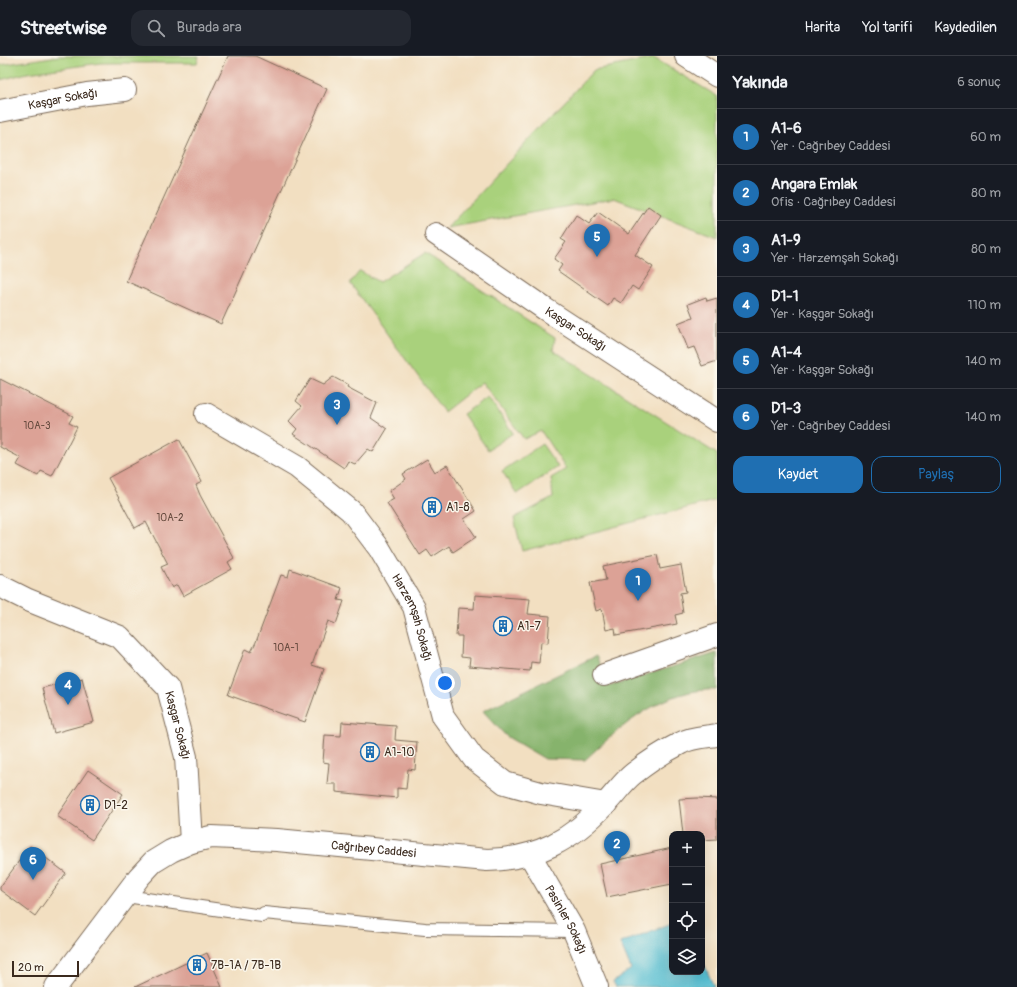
<!DOCTYPE html>
<html lang="tr">
<meta charset="utf-8">
<style>
:root{--surface:#171b24;--page:#242831;--text:#f1f3f6;--muted:#9ea1a6;--line:#363941;--accent:#1f6fb2}
body{margin:0;font-family:Pangolin,sans-serif;background:var(--page);color:var(--text)}
.controls{position:absolute;right:12px;bottom:12px;display:grid;overflow:hidden;border-radius:8px;box-shadow:0 4px 16px #0002}
.controls button{width:36px;height:36px;display:grid;place-items:center;padding:0;border:0;border-bottom:1px solid var(--line);background:var(--surface);color:var(--text);font:20px sans-serif}
.scale{position:absolute;left:12px;bottom:10px;width:67px;box-sizing:border-box;padding-left:4px;border:2px solid #3b2a1e;border-top:0;font-size:11px;line-height:14px;white-space:nowrap;color:#3b2a1e;-webkit-text-stroke:3px #fbf7ec;paint-order:stroke}
.you{position:absolute;left:445px;top:627px;width:14px;height:14px;margin:-10px;border:3px solid #fff;border-radius:50%;background:#1a73e8;box-shadow:0 0 0 6px #1a73e833}
.badge{display:grid;place-items:center;width:26px;height:26px;border-radius:50%;background:var(--accent);color:#fff;font-size:13px;font-weight:700}
.pin{position:absolute;translate:-50% -33px;filter:drop-shadow(0 1px 2px #0008)}
.pin::after{content:'';position:absolute;top:21px;width:14px;height:12px;background:inherit;clip-path:polygon(0 0,100% 0,50% 100%)}
.list{margin:0;padding:0;list-style:none}
h2{display:flex;justify-content:space-between;align-items:center;height:52px;margin:0;padding:0 16px;font-size:17px}
h2 small{font-size:13px;font-weight:400;color:var(--muted)}
.list li{display:grid;grid-template-columns:26px 1fr auto;gap:12px;align-items:center;box-sizing:border-box;height:56px;padding:0 16px;border-top:1px solid var(--line)}
.list b{display:block;font-size:15px;white-space:nowrap}
.list p{margin:0;font-size:13px;white-space:nowrap;color:var(--muted)}
.list em{font-size:13px;font-style:normal;color:var(--muted)}
.actions{display:flex;gap:8px;padding:12px 16px}
.actions a{flex:1;padding:9px 0;border:1px solid var(--accent);border-radius:12px;text-align:center;font-size:14px;color:var(--accent)}
.actions .main{background:var(--accent);color:#fff}
.icon{flex:none;width:22px;height:22px;fill:none;stroke:currentColor;stroke-width:2;stroke-linecap:round;stroke-linejoin:round}
.map{position:relative;flex:none;width:717px;height:931px;overflow:hidden}
header{display:flex;align-items:center;gap:24px;box-sizing:border-box;height:56px;padding:0 20px;background:var(--surface);border-bottom:1px solid var(--line)}
header strong{font-size:19px}
nav{display:flex;gap:22px;margin-inline-start:auto;font-size:14px}
.search{width:280px;height:36px;background:var(--page);display:flex;align-items:center;gap:10px;box-sizing:border-box;padding:0 14px;border-radius:12px;color:var(--muted);font-size:15px}
main{display:flex}
aside{flex:1;background:var(--surface)}
.map>svg:first-child{display:block}
</style>
<header>
<strong>Streetwise</strong>
<div class="search"><svg class="icon" aria-label="search" viewBox="0 0 24 24"><circle cx="10" cy="10" r="6"/><path d="M15 15l6 6"/></svg>Burada ara</div>
<nav><a>Harita</a><a>Yol tarifi</a><a>Kaydedilen</a></nav>
</header>
<main>
<div class="map">
<svg width="717" height="931" viewBox="0 0 717 931">
<rect width="100%" height="100%" fill="#fbf7ec"/>
<filter id="ink" filterUnits="userSpaceOnUse"><feTurbulence type="fractalNoise" baseFrequency=".025" numOctaves="2"/><feDisplacementMap in="SourceGraphic" scale="8" xChannelSelector="R" yChannelSelector="G"/><feConvolveMatrix kernelMatrix="1 2 1 2 8 2 1 2 1" color-interpolation-filters="sRGB"/></filter>
<filter id="wash" filterUnits="userSpaceOnUse"><feTurbulence type="fractalNoise" baseFrequency=".012" numOctaves="4" result="noise"/><feDisplacementMap in="SourceGraphic" scale="16" xChannelSelector="R" yChannelSelector="G"/><feGaussianBlur stdDeviation="0.9" result="paint"/><feColorMatrix in="noise" values="0 0 0 0 0 0 0 0 0 0 0 0 0 0 0 0 0 1.4 0 .05"/><feComposite in="paint" operator="in"/></filter>
<g filter="url(#wash)">
<rect width="100%" height="100%" fill="#f2dfc1"/>
<path fill="#a9d17c" stroke="#727e4d" d="M59,0H199L197,7H101L27,17L0,24V9Z
M654,2L717,40V181L614,142L447,172L594,14Z
M425,197L555,282L553,294L717,398V444L522,495L514,462L553,442L551,422L566,413L541,375L524,383L482,326L444,356L350,227L360,215L379,226Z
M488,341L513,377L488,394L463,358Z
M542,388L558,411L517,438L502,415Z"/>
<path fill="#86b36c" stroke="#606e45" d="M717,597V634C665,631 621,670 585,704L545,703L506,680L483,655L596,600L610,630Z"/>
<path fill="#55bed2" stroke="#487478" d="M672,867V916H702V903L714,931H616L613,926L631,913L620,887Z"/>
<g id="blocks">
<path fill="#dca296" d="M228,0H255L327,33L221,268L126,225Z
M648,150L661,159L635,199L653,211L638,234L632,230L621,247L613,242L608,250L558,215L562,209L554,203L566,186L561,183L576,159L589,168L598,156L629,178Z
M706,241L707,245L717,242V305L702,310L694,291L688,293L678,267L693,261L688,248Z
M333,321L348,329L347,331L377,347L371,362L387,373L373,396L368,393L355,408L348,405L344,412L293,378L297,373L289,365L302,350L296,345L310,323L323,329Z
M0,323L73,360L69,367L77,371L52,420L41,415L38,420L17,409L21,402L0,391Z
M179,383L202,426L196,429L200,439L234,502L228,506L232,513L183,540L177,529L172,532L161,511L168,508L146,466L135,472L108,422Z
M427,403L435,416L447,409L476,455L464,463L476,481L453,496L449,490L432,501L427,494L420,499L387,447L394,443L389,435L406,423L403,418Z
M657,499L660,513L681,509L686,536L680,537L683,557L675,559L677,568L616,579L615,572L606,574L602,553L596,555L590,527L606,524L603,510Z
M290,513L342,532L338,544L344,545L336,568L328,565L312,609L324,613L305,666L228,639L245,593L251,596L256,586L281,519L288,521Z
M475,539L530,543L528,558L550,560L548,587L541,586L539,607L531,606L530,615L469,610L470,602L461,601L462,580H456L458,552L474,553Z
M82,622L94,666L54,677L42,632Z
M342,666L396,670L395,684L417,686L415,714L408,713L406,733L397,732V742L336,736V728H327L329,707L323,706L325,679L341,680Z
M88,714L123,738L92,784L57,760Z
M698,742L717,743V783L702,784V778H683L679,743Z
M30,790L66,817L35,860L0,834V831Z
M672,792V828L607,841L600,808Z
M207,897L222,931H135Z"/>
</g>
</g>
<g filter="url(#ink)">
<use href="#blocks" fill-opacity="0" stroke="#7b6957" stroke-width="1"/>
<g fill="none" stroke-linecap="round" stroke-linejoin="round">
<g stroke="#7b6957" stroke-width="14">
<path id="service" d="M126,840L262,860
M264,857L425,873L574,875"/>
</g>
<g stroke="#7b6957" stroke-width="24">
<g id="minor">
<path id="s1" d="M0,55L87,38L125,34"/>
<path id="s2" d="M436,178L545,253L717,365"/>
<path id="s3" d="M206,358L297,411L351,455L379,492L414,551L443,660L474,703L505,727L541,737L606,748"/>
<path id="s4" d="M0,530L28,544L120,581L168,632L186,701L191,786"/>
<path d="M604,619L717,579"/>
<path id="s5" d="M530,799L574,875L597,931"/>
<path id="s6" d="M56,931L139,821L153,806L171,795L191,786L211,781L277,784L487,804C537,803 572,784 606,747C615,738 623,726 633,718C647,707 665,695 681,687C691,681 706,681 717,679"/>
</g>
</g>
<g stroke="#7b6957" stroke-width="24">
<path id="tertiary" d="M686,0L717,20"/>
</g>
<use href="#service" stroke="#fff" stroke-width="12"/>
<use href="#minor" stroke="#fff" stroke-width="22"/>
<use href="#tertiary" stroke="#fff" stroke-width="22"/>
</g>
</g>
<defs>
<g id="building-ring" transform="scale(1)"><circle r="9.5" fill="#fbf7ec" stroke="#1f6fb2" stroke-width="1.5"/><path d="M-4-6H4V6H1V3H-1V6H-4ZM-2.5-4.3h1.7v1.8h-1.7ZM.8-4.3h1.7v1.8H.8ZM-2.5-1h1.7V.8h-1.7ZM.8-1h1.7V.8H.8Z" fill="#1f6fb2"/></g>
</defs>
<g fill-rule="evenodd">
<use href="#building-ring" x="432" y="451"/>
<use href="#building-ring" x="503" y="570"/>
<use href="#building-ring" x="370" y="696"/>
<use href="#building-ring" x="90" y="749"/>
<use href="#building-ring" x="197" y="909"/>
</g>
<g text-anchor="middle" stroke-width="3" stroke-linejoin="round" paint-order="stroke">
<g font-size="10" fill="#63483c">
<text x="37" y="373">10A-3</text>
<text x="170" y="465">10A-2</text>
<text x="286" y="595">10A-1</text>
</g>
<g font-size="12" fill="#3b2a1e" stroke="#fbf7ec">
<text dy="4" stroke="none"><textPath href="#s1" startOffset="64">Kaşgar Sokağı</textPath></text>
<text dy="4" stroke="none"><textPath href="#s2" startOffset="169">Kaşgar Sokağı</textPath></text>
<text dy="4" stroke="none"><textPath href="#s3" startOffset="299">Harzemşah Sokağı</textPath></text>
<text dy="4" stroke="none"><textPath href="#s4" startOffset="239">Kaşgar Sokağı</textPath></text>
<text dy="4" stroke="none"><textPath href="#s6" startOffset="385">Cağrıbey Caddesi</textPath></text>
<text dy="4" stroke="none"><textPath href="#s5" startOffset="74">Pasinler Sokağı</textPath></text>
</g>
<g font-size="12" fill="#3b2a1e" stroke="#fbf7ec" text-anchor="start">
<text x="446" y="455">A1-8</text>
<text x="517" y="574">A1-7</text>
<text x="384" y="700">A1-10</text>
<text x="104" y="753">D1-2</text>
<text x="211" y="913">7B-1A / 7B-1B</text>
</g>
</g>
</svg>
<div class="controls">
<button>+</button>
<button>−</button>
<button><svg class="icon" aria-label="locate" viewBox="0 0 24 24"><circle cx="12" cy="12" r="6"/><path d="M12 2v4M12 18v4M2 12h4M18 12h4"/></svg></button>
<button><svg class="icon" aria-label="layers" viewBox="0 0 24 24"><path d="M12 4l9 5-9 5-9-5zM3 14l9 5 9-5"/></svg></button>
</div>
<div class="scale">20 m</div>
<div class="you"></div>
<div class="pin badge" style="left:638px;top:545px">1</div>
<div class="pin badge" style="left:617px;top:808px">2</div>
<div class="pin badge" style="left:337px;top:369px">3</div>
<div class="pin badge" style="left:68px;top:649px">4</div>
<div class="pin badge" style="left:597px;top:201px">5</div>
<div class="pin badge" style="left:33px;top:824px">6</div>
</div>
<aside>
<h2>Yakında<small>6 sonuç</small></h2>
<ul class="list">
<li><span class="badge">1</span><div><b>A1-6</b><p>Yer · Cağrıbey Caddesi</p></div><em>60 m</em></li>
<li><span class="badge">2</span><div><b>Angara Emlak</b><p>Ofis · Cağrıbey Caddesi</p></div><em>80 m</em></li>
<li><span class="badge">3</span><div><b>A1-9</b><p>Yer · Harzemşah Sokağı</p></div><em>80 m</em></li>
<li><span class="badge">4</span><div><b>D1-1</b><p>Yer · Kaşgar Sokağı</p></div><em>110 m</em></li>
<li><span class="badge">5</span><div><b>A1-4</b><p>Yer · Kaşgar Sokağı</p></div><em>140 m</em></li>
<li><span class="badge">6</span><div><b>D1-3</b><p>Yer · Cağrıbey Caddesi</p></div><em>140 m</em></li>
</ul>
<div class="actions"><a class="main">Kaydet</a><a>Paylaş</a></div>
</aside>
</main>
